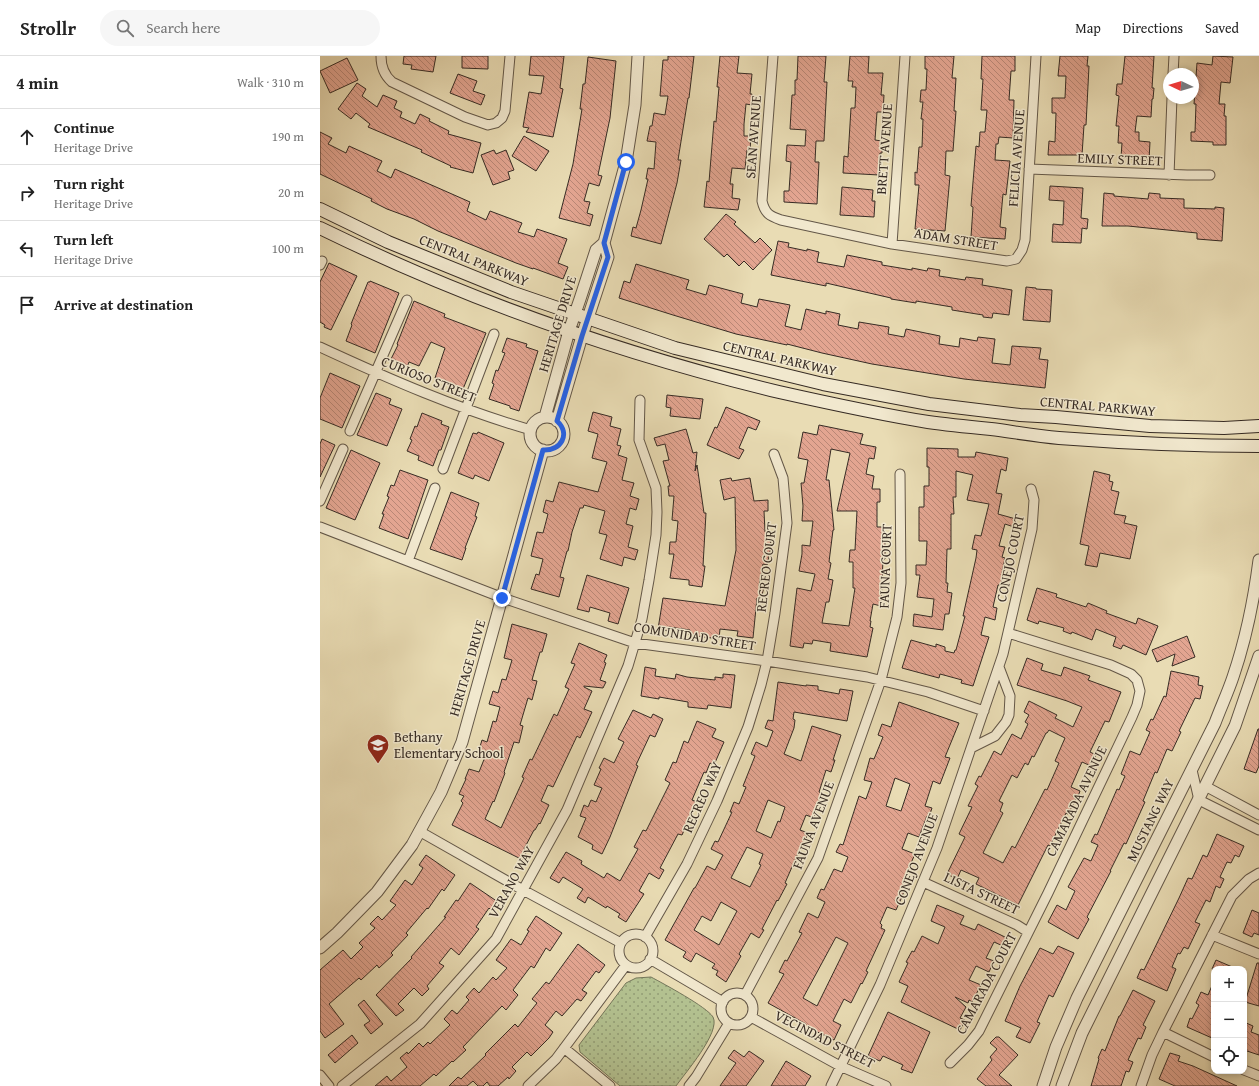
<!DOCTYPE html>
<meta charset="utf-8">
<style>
:root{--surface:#fff;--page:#f6f6f6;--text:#222;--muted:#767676;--line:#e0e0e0}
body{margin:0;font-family:"Gentium Book Plus",serif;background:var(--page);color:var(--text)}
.controls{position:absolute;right:12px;bottom:12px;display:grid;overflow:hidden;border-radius:8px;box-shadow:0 2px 6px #0003}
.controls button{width:36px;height:36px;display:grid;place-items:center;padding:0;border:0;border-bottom:1px solid var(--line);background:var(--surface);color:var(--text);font:20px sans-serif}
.compass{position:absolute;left:843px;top:12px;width:36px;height:36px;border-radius:50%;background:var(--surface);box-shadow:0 2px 6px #0003;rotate:274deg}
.stop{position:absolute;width:12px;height:12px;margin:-9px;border:3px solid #2563eb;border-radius:50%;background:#fff}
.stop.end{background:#2563eb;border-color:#fff;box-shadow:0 1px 4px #0008}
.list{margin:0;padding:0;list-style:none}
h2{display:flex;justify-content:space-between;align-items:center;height:52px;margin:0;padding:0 16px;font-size:17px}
h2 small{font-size:13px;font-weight:400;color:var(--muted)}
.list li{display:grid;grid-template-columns:26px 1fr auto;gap:12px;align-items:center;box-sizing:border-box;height:56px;padding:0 16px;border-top:1px solid var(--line)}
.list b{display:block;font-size:15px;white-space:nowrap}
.list p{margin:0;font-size:13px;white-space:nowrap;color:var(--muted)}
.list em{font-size:13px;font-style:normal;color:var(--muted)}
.icon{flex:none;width:22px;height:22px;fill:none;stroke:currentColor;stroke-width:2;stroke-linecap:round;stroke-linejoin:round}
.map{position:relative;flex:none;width:939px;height:1030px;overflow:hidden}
header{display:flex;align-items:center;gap:24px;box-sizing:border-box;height:56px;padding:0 20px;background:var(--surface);border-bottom:1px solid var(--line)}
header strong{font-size:19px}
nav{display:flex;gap:22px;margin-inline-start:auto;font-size:14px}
.search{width:280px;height:36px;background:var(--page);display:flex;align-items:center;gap:10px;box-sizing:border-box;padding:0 14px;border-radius:22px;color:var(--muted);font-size:15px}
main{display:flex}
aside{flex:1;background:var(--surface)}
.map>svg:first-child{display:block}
</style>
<header>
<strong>Strollr</strong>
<div class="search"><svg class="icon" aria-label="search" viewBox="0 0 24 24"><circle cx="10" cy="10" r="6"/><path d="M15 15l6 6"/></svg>Search here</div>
<nav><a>Map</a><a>Directions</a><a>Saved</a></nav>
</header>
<main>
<aside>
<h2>4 min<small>Walk · 310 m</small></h2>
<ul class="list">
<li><svg class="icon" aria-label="ahead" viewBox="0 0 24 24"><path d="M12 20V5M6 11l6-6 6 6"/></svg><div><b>Continue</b><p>Heritage Drive</p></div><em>190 m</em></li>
<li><svg class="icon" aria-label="right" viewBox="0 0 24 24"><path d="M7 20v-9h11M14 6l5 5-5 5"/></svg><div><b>Turn right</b><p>Heritage Drive</p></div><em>20 m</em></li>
<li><svg class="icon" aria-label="left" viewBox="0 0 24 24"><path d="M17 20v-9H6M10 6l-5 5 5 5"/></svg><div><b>Turn left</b><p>Heritage Drive</p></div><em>100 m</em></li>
<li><svg class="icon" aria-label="arrive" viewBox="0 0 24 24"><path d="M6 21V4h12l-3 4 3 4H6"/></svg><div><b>Arrive at destination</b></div></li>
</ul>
</aside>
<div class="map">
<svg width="939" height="1030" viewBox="0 0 939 1030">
<defs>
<pattern id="park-dots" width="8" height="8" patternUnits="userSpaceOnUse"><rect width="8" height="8" fill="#b3c190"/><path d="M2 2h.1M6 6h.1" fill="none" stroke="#929d75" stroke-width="1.8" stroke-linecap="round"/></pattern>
<pattern id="building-back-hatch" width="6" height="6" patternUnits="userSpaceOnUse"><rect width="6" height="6" fill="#e3a591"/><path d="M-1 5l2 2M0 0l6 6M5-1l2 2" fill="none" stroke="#b98776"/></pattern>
</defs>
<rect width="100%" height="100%" fill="#e9dcb4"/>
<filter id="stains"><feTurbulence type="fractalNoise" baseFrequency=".005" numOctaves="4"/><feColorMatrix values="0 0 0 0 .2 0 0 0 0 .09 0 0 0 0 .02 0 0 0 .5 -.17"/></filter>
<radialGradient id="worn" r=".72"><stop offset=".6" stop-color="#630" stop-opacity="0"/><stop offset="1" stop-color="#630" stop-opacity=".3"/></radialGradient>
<path fill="url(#park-dots)" stroke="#74765a" d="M331,921C344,928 387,951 393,961C401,976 365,1017 356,1030H300L260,996L259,989L306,927L316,922Z"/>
<path fill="url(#building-back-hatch)" stroke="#362b24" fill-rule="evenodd" d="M84,0H116L113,16L91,13L92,9L83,8Z
M142,0H168V13L142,12Z
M211,0H244L240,32L243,33L233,81L206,76L209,72L203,71L209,36L221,38L224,20L209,19Z
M348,0H374L369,42H368L358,104H361L357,127L341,188L311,180L313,171L316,172L321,154L328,123H326L328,112L334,113L336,86L327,85L330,70H332L334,57L345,59L348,40H340L343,4H348Z
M400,0H419L417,17L432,18L430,38H432V49L426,48L424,68V80H431L430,94H427L425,113L412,112L410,128H413L412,142L420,143L418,154L384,151L387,125L389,126L394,65L396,66L399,31H397Z
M478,0H506L504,26H507L504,85H496L495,106H499L497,148L464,146V135H469L471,106L466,105L467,89L485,90L486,74L470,73L472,39H475V24H477Z
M530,0H549L548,17H563L561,39H564L563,56H557L555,84L562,85V97H560L559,119L523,117L524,100L528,101L531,52H535L536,31H532L533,25H528Z
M605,0H634L632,22H636L634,55H636L633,95H626L625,119L630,120L625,175L595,173L599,129H595V116L597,117L599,91H602L603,63H601L603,46H600L601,34H606L607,13H605Z
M662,0H695V15H691L689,44H694L693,82L679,81L678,88H676L675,104L690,105L686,139L683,138L680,171L686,172L685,183L651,181L653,151L651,150L656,90L659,91L660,76H665L667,54H661L663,23H661Z
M740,0H768L767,10H769L766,69H764L762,99H728L729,85L735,86L736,57H732V42H745L746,20H738Z
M805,0H834L832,32H834L833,43H832L831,61L817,60L815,76H819V85L830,86L829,104L801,102L802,87H798L799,70H796L799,40L796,39L797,28H802Z
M893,0L913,1L910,27L901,26L899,48H905L904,60H906V89H893V86L871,85V76H875L876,48H874L877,7L892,9Z
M268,1L296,5L290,62L278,119L282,120L279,130L269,127L264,145L270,146L267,157L273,159L270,170L239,162L253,108L262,53H260L263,28H265Z
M27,2L38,24L10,37L0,15Z
M138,18L157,25L153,35L165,39L161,49L130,37Z
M37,27L46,33L42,40L57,51L63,39L77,45L74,52L82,56L80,61L95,68L100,58L110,63L109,65L129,75L128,78L161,87L153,117L130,111L131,110L101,96L102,94L48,71L50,68L36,57L31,63L18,53Z
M0,76L12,82L8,88L26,97L29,90L62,105L57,115L71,122L75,113L116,131L150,146L147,155L166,164L170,155L202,167L198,176L214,181L217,173L247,183L238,207L248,211L243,223L213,212V213L196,207L118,175L94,163L67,153L51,145L52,143L0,118Z
M204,80L229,95L216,115L192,100Z
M174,94L176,98L186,94L194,114L188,116L190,123L173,129L161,99Z
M730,130L763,132L761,162L768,163L767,173L762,172L761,187L732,186L733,168L743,169L744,145L729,144Z
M522,131L553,134L552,145H555L554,161L520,159Z
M784,137L794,138V140L828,143L829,137L840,138V142L864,143V152L895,153V151L904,152L902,185L877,183V177L808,170H782Z
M406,158L416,166L414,168L435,187L440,182L452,194L433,214L424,205L419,210L407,198L404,201L384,183Z
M458,185L469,187L468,191L487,195V193L499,196L497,206L524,211L527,199L562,206V209L592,214V212L607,215L608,212L620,214L619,220L645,224L646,221L663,223L662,229L692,234L689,259L673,257L672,262L663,261V259L632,254V251L596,245V247L571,243V242L506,227V230L451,219Z
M9,207L37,220L11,274L4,271L5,269L0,266V226Z
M316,208L369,224L366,233L386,239L389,229L423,238L421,247L437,251L439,243L470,249L465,270L481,274L486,253L506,258V255L520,258L518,269L538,273L539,266L569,271L568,278L584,281L586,273L620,280L619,288L639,291L640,282L657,285L658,281L675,283L672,307L690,309L692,290L721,292L719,303L728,304L725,332L644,323L552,308L502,297L467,288V289L416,278L353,259L299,242L304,225L310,227Z
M50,225L79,237L55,297L26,285L32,269L31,268L48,226H50Z
M706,231L716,232V233L732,234L730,266L703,264Z
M94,245L125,258L124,261L166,277L143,333L115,322L125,292L111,286L99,310L89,306L87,311L71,303L78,289L77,288Z
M187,282L207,288L206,291L218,295L199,355L190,352V350L169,343L174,328L172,327L176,314L178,315L185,297L182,296Z
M10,317L40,330L22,372L0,363V342Z
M56,337L71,343L69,348L82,353L67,390L37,379Z
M347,339L383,343L380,363L350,360L351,352L346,351Z
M406,351L440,365L436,374L428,371L419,392L424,394L419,403L387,389L395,371L397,372Z
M273,356L292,361L290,370L301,373L297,389L301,390L298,399L307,402L302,424L314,427L310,440L319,443L316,454L310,452L306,468L313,470L308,491L318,494L315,504L304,501L302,510L280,503L287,479L279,477L285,455L264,449L263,452H260L252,476L248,495H247L240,521L244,522L239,541L211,533L216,518L219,519L223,503L211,500L217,476L223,477L228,458L223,456L226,444L233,446L239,426L278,436L287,406L272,402L278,378L268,375Z
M102,357L122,365L121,368L129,371L121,394H119L113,410L98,404L99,400L87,395L92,384L90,383L95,370L97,371Z
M499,369L543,378L540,388L556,391L554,403L549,402L546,418L554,420L552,433H560V446H557V471H565V503H563L561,550L553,548L550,565H551L550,571L553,572L547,601L510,595L511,587L493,584L492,588L484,587L483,592L470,590L477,532L491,535L495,518L479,515L482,498V489L490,490L493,465H482L483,450L481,427H484L488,404L478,402L483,376L497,379ZM511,393L530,397L517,455H537L535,494H530L529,506H533V532H535L529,570L502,567L506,546H509L513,524L508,523L511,507L509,506L513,474H514L509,424H506Z
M366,373L373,397L377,396L375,415L377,409L384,457H386L383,510H385L382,531L369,529V524L350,522L354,498H349L350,486H356L358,465L352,464L354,440H349L348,430H350L343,405L349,404L345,388L337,390L334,382Z
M158,376L184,387L169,425L155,419L153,423L138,417L153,377L157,378Z
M2,383L15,389L0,421V388Z
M607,392L638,393V401H655L656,396L688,402L686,415L681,413L676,437L682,438L678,458L696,463L694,471L685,468L679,490L685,491L682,501L685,502L682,517H684L681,529H678L673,551L677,552L675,564L665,561L661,579L669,581L653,630L641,627L642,624L620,618L619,622L582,612L591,584L616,591V588L625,591V595L634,597L635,594H636L645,560H643L656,502L657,494L652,493L655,479L661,480L669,448L647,444L653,419L636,415V441H633L634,458H631V493H627L626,527H628L627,536L632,537L629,558H625L623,574L593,570L594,558L612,561L614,543L597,541L600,519H596V509H606L607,485H599V451H604V430H609V411H607Z
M31,394L60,407L35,464L6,452Z
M80,414L108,424L88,483L59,472L64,458H62L69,441L67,440L71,429L74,430Z
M774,415L790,419L789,425L793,426L791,434L799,436L794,458L806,460L804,467L817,470L810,503L780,497L777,511L765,509L769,490L760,488Z
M411,422L412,425L430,422L434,445L448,444V455H444L445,476H450L451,491L447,509L443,508L439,530L444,531L441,543L437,542L433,582L417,580L418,575L400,573L399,583L369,579L370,574L349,571L348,575L338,573L343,542L405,550L416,494L415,441L404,444L400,424Z
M131,436L159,447L155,460L157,461L145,492H146L142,504L110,493Z
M267,519L309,532L298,568L288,565L290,557L270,551L269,556L257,553Z
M717,532L737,538L736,541L766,551L768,547L787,555L786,557L816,568L818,562L838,570L826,599L803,589L801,593L793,590L796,581L776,573L772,584L752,576L751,578L743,575L744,572L719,565L718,568L707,564Z
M192,568L227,578L222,596H220L212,624L217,625L212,644L208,642L200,669L203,670L199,687L194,686L184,716L185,717L174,746L173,745L165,763L181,772L204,722L202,721L210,703L212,704L234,658L237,660L249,633L245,631L255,608L251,607L259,587L287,599L284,606L286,607L280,624L286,626L283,632L264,630V631L272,635L264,653L272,656L260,682L257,680L233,731L228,729L221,745L229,749L220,768L219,767L215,774H214L204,793L207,794L203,804L132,769L143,747L141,745L144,740L139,738L146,723H145L149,713L159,716L167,696L159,694L162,684L167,686L173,665L176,666L180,651L169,648L173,635L178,637L182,623L186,624L192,604L184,602Z
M867,580L875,601L852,610L855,598L837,606L832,594Z
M707,602L723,608L721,614L741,620L744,611L770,620L768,624L801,636L789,666L785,665L770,696L776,699L771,710L762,706L751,731L760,735L757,743H756L748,758L746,757L730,790L728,789L698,849L656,828L659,822L641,814L637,823L627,818L645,781L639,778L652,751L648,750L658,730L655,728L659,720L661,721L674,695L681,699L692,678L701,683L708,668L705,666L709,659L704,656L709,645L737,659L735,662L753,671L762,651L747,645L697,629ZM729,674L745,682L735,705L739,707L727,734L725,733L695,792L692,790L683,807L663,797L683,757L680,755L683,747L679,745L692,719L697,722L705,707L708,709L712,700L714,701L726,677H727Z
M325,611L336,613L335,620L355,623L356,618L367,621L395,624V621L403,622V618L415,619L411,652L388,649L387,653L368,651V646L339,641V643L321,640Z
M851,615L879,621L878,629L883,630L880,643L875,642L859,675L861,676L852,695L847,693L837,717L835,716L823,745L825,746L806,788L804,787L790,815H791L767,861L769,863L758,883L728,866L737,849L746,854L755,835L748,831L764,802L771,805L778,789L771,786L775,778L777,779L797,733L799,734L805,720L801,718L810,695L820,699L830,676L826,674L831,663L833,664L844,640L846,641Z
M458,626L486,630V629L498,630V634L519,638L520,633L533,635L527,665L474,656L473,663L475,664L474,672L464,698L481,705L492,670L521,679L513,704H515L511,716L506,714L499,736L502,737L494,762L486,759L480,774L488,777L484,789L482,788L465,827L467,828L458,845L457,844L442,873L444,874L439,882L431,877L419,898L421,900L406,926L396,919L398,915L392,912L395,908L376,897L371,906L363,901L366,896L345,884L374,832H375L387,810L395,814L403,799L391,793L395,785L398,786L412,756H410L414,746L419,748L426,731L423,730L435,700L431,698L436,686L447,691L453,675L445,672L448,664L453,665ZM448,744L465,751L460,766L458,765L451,782L436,775ZM427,791L443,798L439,808L441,809L430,831L411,822ZM401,846L417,855L399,889L374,874L382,860L391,865Z
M579,646L639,667L625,701L630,702L620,728L613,725L605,750L612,752L609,761L607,760L599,781L588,777L582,793L595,798L584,823L588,825L581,843L576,854L567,851L560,867L562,869L561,872L565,874L546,915L548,916L542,928L541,927L531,947L524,943L513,965L521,969L514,984L485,970L486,968L448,947L464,918L459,916L465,904L467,905L482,877L479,876L488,857L498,862L505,846L497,842L501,833L504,834L514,813L522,816L528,801L516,796L520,788L523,789L539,740L546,743L552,726L544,724L550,702L554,703L563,681L558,679L562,668L571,671ZM575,722L590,728L581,755L566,750ZM516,881L528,887L497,950L483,942Z
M313,654L331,662L333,658L343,663L335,681L330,679L316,709L318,710L290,781L282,798L272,793L273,789L258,781L266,762L260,760L264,749L268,751L271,744L276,746L282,732L274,729L281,713L279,712L284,702L294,707L304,686L298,683Z
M377,665L396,673L392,681L404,686L394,709L390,707L386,717L384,716L372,744L377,746L362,779L358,778L340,812L344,814L339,823L329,817L319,835L324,838L306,866L298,861L300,858L287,850L286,852L268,841L265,847L257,842L263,833L243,821L239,827L230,822L246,796L262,805L261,808L284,822L287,817L300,825L318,793L314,791L323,774L326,775L350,727L345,724L353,706L356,707L364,685L368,687Z
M938,673H939V710L936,717L924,713Z
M897,778L924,790L919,801L915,799L911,807L907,806L900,821L904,823L900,832L896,830L890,846L886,844L875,866L880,868L868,893L864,891L860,898L858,897L852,911L856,913L847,935L817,922L821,913L824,914L859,842L868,822L872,823L883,799L887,801Z
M106,799L135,819L124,835L122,833L108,853L107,852L86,877L88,879L71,897L73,899L59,912L57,909L41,924L39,922L9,948L24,968L5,982L0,975V914L23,894L31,903L43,891L39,887L55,872L50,868L58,860L62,864L76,849L70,845L85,824L92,829L103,812L99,809Z
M150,827L178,846L172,855L169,852L156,871L159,873L139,899L131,892L119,907L124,910L107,930L109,933L102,940L94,932L78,948L84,954L76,960L56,939L92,902L91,901L126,861H124L136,844L138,845Z
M617,849L644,860L640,868L655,874L658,868L687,882L683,890L674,886L666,902L674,905L669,916L656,910L649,924L661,929L652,946L649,944L648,947L635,941L646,951L640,962L645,964L640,974L581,946L588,930L579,926L588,907L586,906L592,895L594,896L602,880L618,888L625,871L611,865Z
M932,854L939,857V879L934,877L932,881L923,877Z
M216,860L242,877L230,895L226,892L214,912L211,910L193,934L198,939L186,954L182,950L143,991L146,994L133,1006L132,1005L116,1020L114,1018L100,1030H55L67,1020L71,1025L87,1011L80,1002L87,996L88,998L99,987L103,991L108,986L110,988L130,969L124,963L132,954L137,958L149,944L146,941L154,932L159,937L173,921L176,924L187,912L176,904L191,883L201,889L209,875L207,874Z
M258,888L285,909L279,917L276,915L262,934L267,937L261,945L257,943L242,960L236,955L225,969L233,976L229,982L211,1000L207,996L192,1011L196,1015L189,1023L188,1021L178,1030H170L167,1026L163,1030H158L153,1025L147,1030H129L138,1021L141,1023L166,999L165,998L195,968L198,971L217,947L212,943L226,926L229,928Z
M738,890L754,897L733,941L729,939L717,966L720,967L710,987L696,981L701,972L685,965L700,930L720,892L733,898Z
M896,904L917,913H892Z
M937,907H939V950L925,946Z
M894,925V978L892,982L867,971L870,962L872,963L879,949L876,947L881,936L888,939Z
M813,934L835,945L823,969L826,971L821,983L818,982L808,1004L813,1006L809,1016L806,1015L801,1030H771L779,1003L778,1002L782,993L785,995L799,960H800Z
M44,944L63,968L51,978L44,969L50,965L38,949Z
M568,956L610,976L592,1017L581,1013L583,1009L563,1000L560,1005L548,1000Z
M924,966L933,970L931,976L939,979V999L924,994Z
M32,979L38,987L15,1007L8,999Z
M676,981H679L698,999L679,1019L692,1030H666L657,1023L672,1004L670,1001L677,993L670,987Z
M414,994L424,1001L429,995L444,1005L426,1030H400L416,1007L408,1002Z
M850,997L860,1000L858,1005L873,1010L917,1030H855L839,1023Z
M466,1005L491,1020L485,1030H451Z"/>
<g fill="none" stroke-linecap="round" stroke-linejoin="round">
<g stroke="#635748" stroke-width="11">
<path id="minor" d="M61,0C61,11 64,19 72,26L145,61L168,69L176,67L182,62L185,55L190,0
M453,0L442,145C445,158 450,160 461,164L572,188L687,205L696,203L702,194L705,184L716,0
M853,18L854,0
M709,113L867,119H890
M849,119L852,42
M572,188L585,0
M0,209L2,205
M0,291C69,323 138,353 211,374
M30,375L87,244
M123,413L174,278
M0,445L23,393
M0,471L183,542L315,587L447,605L547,621L608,636L664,655
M88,505L115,432
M651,692L675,680L686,666L689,659L690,640L679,611
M872,714L879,744L939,774
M885,730L939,759
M99,775L203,834L301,887
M603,826L697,869L708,876
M299 895a17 17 0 1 1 34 0a17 17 0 1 1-34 0Z
M892,879L939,898
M325,881L367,808L397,745L428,671L441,629L447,605L455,557L467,467L463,422L454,398
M330,903L403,946
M401 953a16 16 0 1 1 32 0a16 16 0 1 1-32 0Z
M425,939L498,802L561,624L577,561L581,527L580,418
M431,961L520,1010L566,1030
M843,976L894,1001
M244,992L290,1030
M630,1007L648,989L659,975L728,837L812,661L817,649L820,635L817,624L811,618L791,609L688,577
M924,1014L939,1020
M0,1019L9,1030
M22,1030L100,968L176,883L247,754L308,610L322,563L329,524L336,479L337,456L336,432L319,384L320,344
M208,1030L236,1003L306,909
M369,1030L376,1021L409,967
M511,1030L560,929L617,792L683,598L712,473L714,444L711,433
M821,1030L832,999L843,976L912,840L929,823L939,817"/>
</g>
<g stroke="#635748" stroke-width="13">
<path id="tertiary" d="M225,361L249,275L260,243L276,194L284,187
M210 378a17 17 0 1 1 34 0a17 17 0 1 1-34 0Z
M237,365L262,280L288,201L284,187L306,106L315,49L318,0
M0,892L17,877L57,836L92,789L121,736L142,686L223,394
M723,1030L736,991L757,942L895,667C901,651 908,636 913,621C926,583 934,543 939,504
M742,1030L762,977L915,670L939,600"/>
</g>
<g stroke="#362b24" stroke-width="14">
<path id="secondary" d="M0,153L68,186L191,236L355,292L503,328L609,348L700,359L736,361L830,370L904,372L939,370
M0,172C147,244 301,298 459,336C508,347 558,358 608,366C629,369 650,371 671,373C694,376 716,380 739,382C805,387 872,390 939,390"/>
</g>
<use href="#minor" stroke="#f1e8ce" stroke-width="9"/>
<use href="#tertiary" stroke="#f1e8ce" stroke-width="11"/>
<use href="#secondary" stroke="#f1e8ce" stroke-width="12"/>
</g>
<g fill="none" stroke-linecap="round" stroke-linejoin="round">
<path stroke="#2563eb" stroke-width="5" d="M182,542L223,394C241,395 251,378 237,365L262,280L288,201L284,187L306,106"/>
</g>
<defs>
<g id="school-pin" transform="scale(1.15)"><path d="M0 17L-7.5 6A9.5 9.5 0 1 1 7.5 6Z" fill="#8f2418" stroke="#f1e8ce"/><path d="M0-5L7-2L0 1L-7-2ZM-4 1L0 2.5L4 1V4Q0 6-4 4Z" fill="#fff"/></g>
</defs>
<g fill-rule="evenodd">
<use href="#school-pin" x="58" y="689"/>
</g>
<g text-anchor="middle" stroke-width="3" stroke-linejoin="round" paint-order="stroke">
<g font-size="14" fill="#362b24" stroke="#f1e8ce">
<text transform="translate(433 81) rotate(-86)" y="5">SEAN AVENUE</text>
<text transform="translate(564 93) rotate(-86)" y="5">BRETT AVENUE</text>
<text transform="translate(696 102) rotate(-86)" y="5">FELICIA AVENUE</text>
<text transform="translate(800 103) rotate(2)" y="5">EMILY STREET</text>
<text transform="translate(636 183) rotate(9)" y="5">ADAM STREET</text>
<text transform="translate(154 204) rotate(22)" y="5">CENTRAL PARKWAY</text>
<text transform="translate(237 268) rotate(-73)" y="5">HERITAGE DRIVE</text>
<text transform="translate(460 302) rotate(13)" y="5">CENTRAL PARKWAY</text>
<text transform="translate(109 323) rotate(22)" y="5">CURIOSO STREET</text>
<text transform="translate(778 350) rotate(5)" y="5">CENTRAL PARKWAY</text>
<text transform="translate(690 502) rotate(-78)" y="5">CONEJO COURT</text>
<text transform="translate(565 510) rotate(-88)" y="5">FAUNA COURT</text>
<text transform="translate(446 511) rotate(-83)" y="5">RECREO COURT</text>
<text transform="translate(375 580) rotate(9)" y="5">COMUNIDAD STREET</text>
<text transform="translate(147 612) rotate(-74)" y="5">HERITAGE DRIVE</text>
<text transform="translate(382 741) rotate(-66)" y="5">RECREO WAY</text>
<text transform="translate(756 745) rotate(-64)" y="5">CAMARADA AVENUE</text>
<text transform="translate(830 764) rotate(-64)" y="5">MUSTANG WAY</text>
<text transform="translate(493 769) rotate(-69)" y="5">FAUNA AVENUE</text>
<text transform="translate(596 803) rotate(-69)" y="5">CONEJO AVENUE</text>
<text transform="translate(191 826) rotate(-61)" y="5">VERANO WAY</text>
<text transform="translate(662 837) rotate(25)" y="5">LISTA STREET</text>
<text transform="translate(666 927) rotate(-62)" y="5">CAMARADA COURT</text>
<text transform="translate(505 983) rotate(27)" y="5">VECINDAD STREET</text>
</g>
<g font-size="14" fill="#362b24" stroke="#f1e8ce" text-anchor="start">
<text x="74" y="686">Bethany<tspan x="74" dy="16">Elementary School</tspan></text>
</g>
</g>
<rect width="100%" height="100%" filter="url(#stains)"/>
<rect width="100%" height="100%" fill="url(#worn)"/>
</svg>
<div class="controls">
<button>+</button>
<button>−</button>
<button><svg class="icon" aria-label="locate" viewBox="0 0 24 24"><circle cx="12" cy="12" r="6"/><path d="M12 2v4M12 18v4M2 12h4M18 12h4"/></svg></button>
</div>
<svg class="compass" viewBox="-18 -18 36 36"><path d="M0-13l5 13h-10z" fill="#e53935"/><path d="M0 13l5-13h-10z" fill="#767676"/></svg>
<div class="stop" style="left:306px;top:106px"></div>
<div class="stop end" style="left:182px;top:542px"></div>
</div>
</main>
